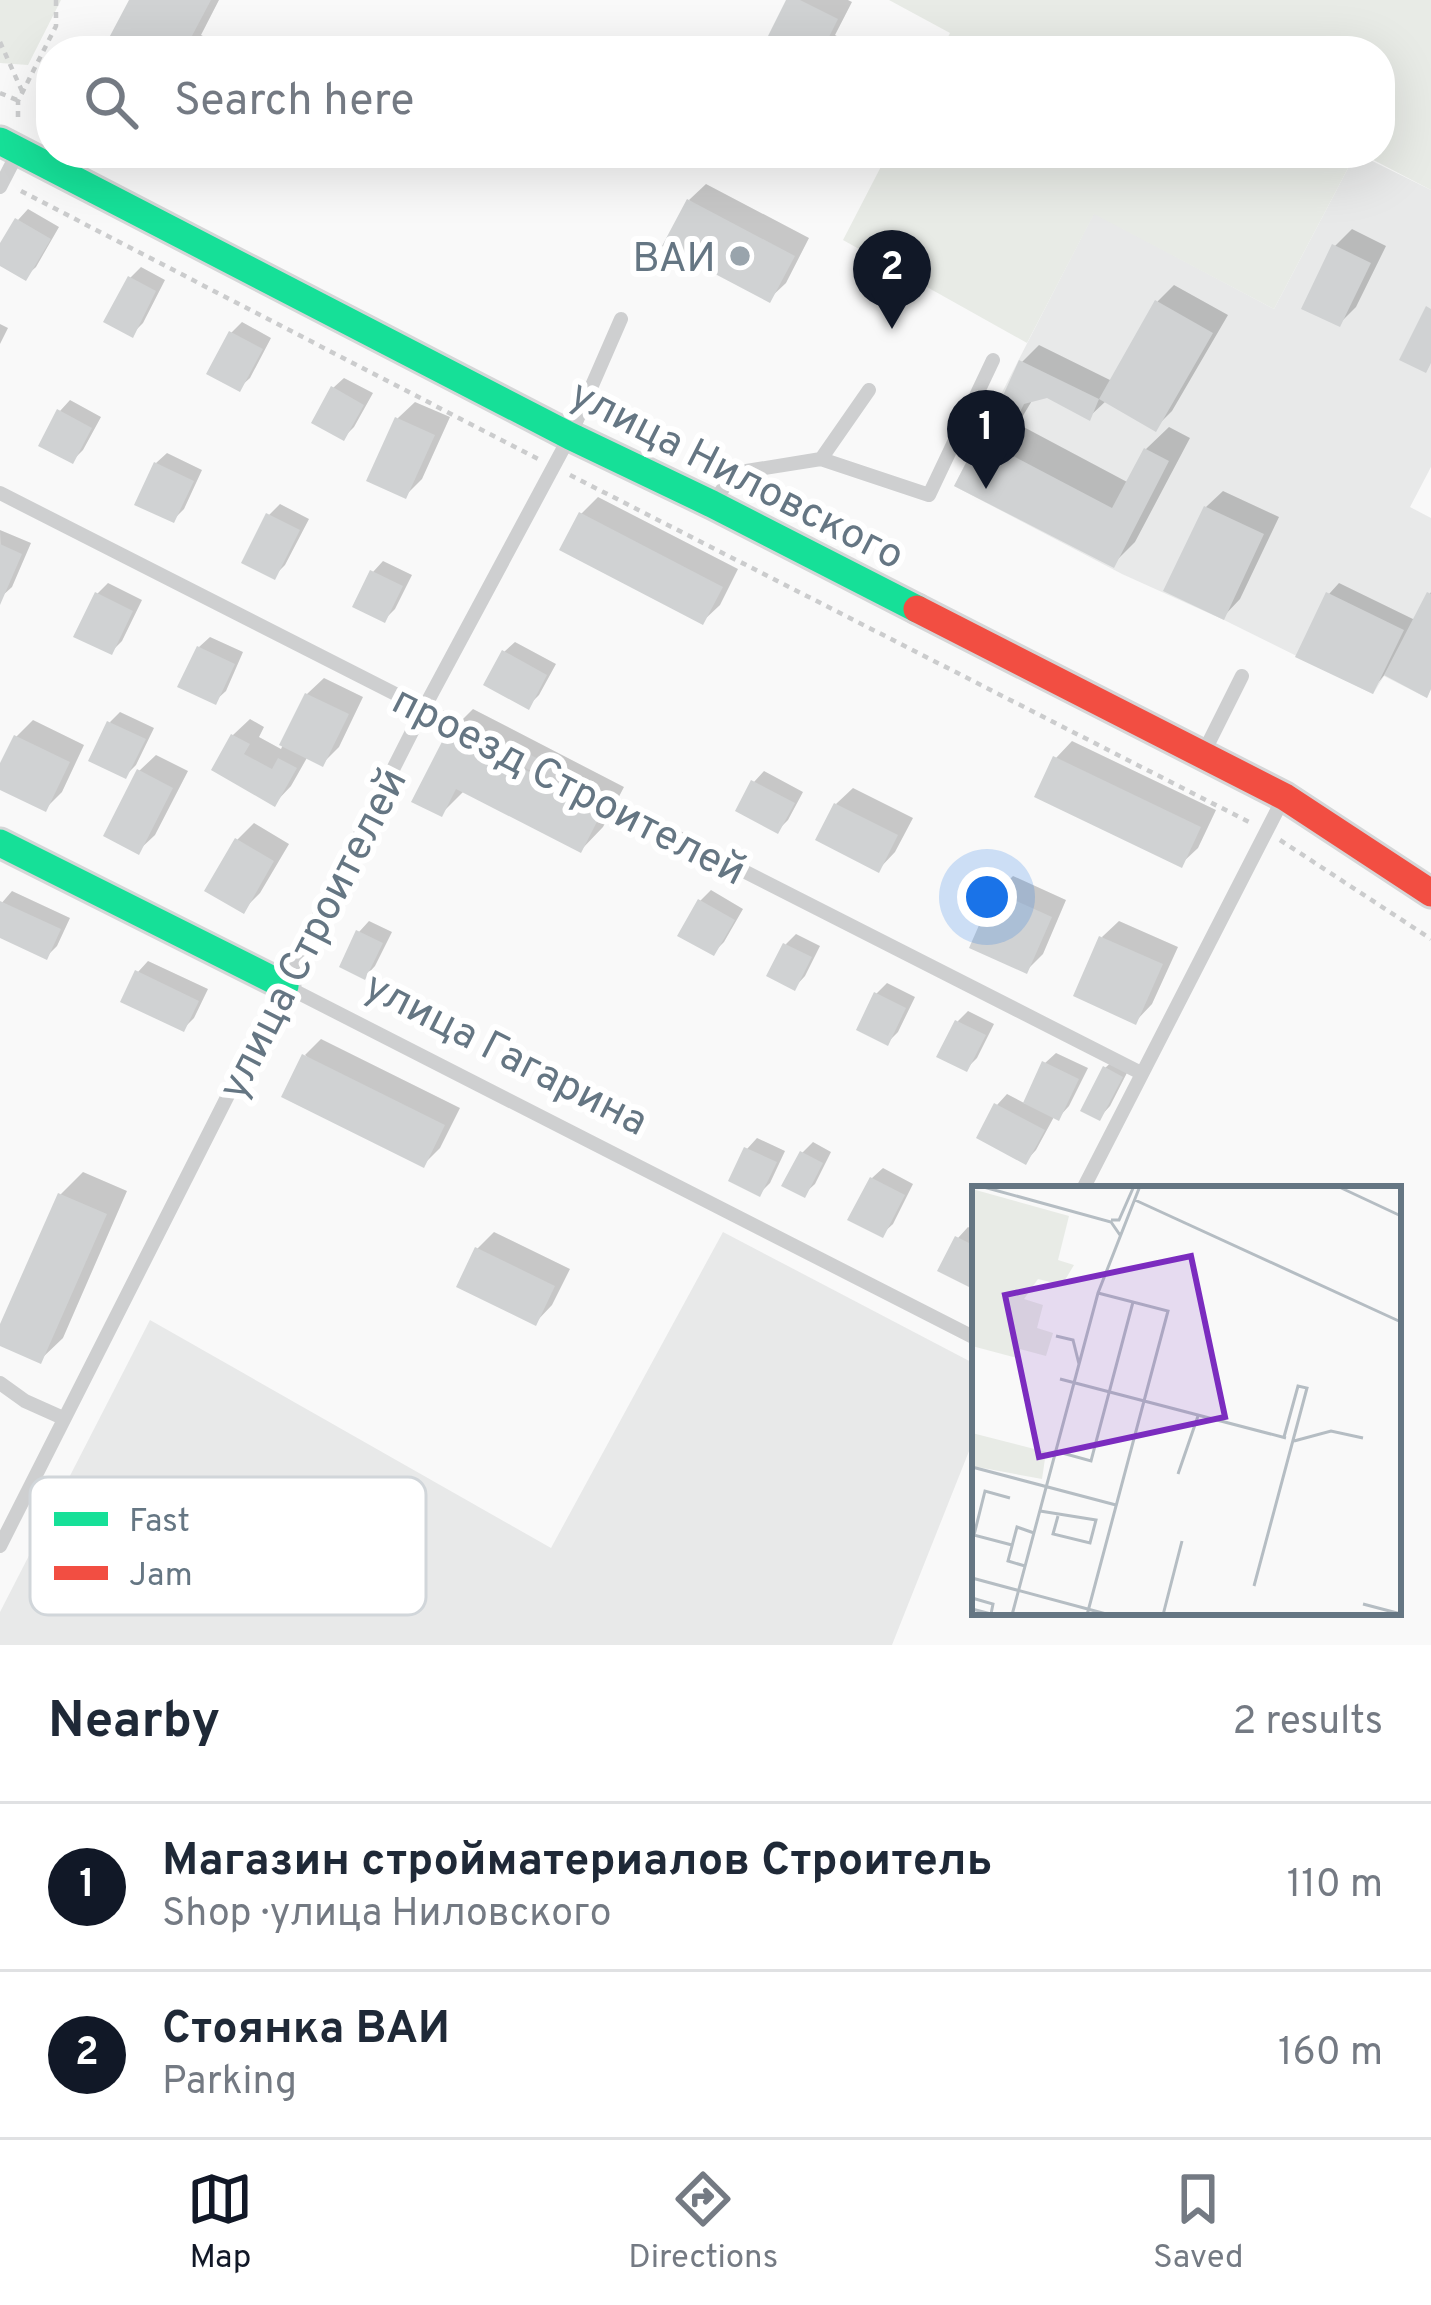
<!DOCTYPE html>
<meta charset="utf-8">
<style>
:root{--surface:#fff;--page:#f6f6f7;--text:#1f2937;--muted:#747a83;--line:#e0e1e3;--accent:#111827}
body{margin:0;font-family:Overpass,sans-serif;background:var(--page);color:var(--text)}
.you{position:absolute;left:987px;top:897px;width:42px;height:42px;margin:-30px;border:9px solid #fff;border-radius:50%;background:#1a73e8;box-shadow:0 0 0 18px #1a73e833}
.badge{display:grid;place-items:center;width:78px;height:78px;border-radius:50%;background:var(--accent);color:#fff;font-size:39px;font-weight:700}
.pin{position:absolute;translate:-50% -99px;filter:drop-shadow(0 3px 6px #0008)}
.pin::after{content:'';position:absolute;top:63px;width:42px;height:36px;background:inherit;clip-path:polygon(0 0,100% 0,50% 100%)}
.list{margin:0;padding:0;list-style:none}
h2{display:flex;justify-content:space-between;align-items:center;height:156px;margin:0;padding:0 48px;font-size:51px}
h2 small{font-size:39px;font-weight:400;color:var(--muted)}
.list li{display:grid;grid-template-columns:78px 1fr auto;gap:36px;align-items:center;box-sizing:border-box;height:168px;padding:0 48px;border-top:3px solid var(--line)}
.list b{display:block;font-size:45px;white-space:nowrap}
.list p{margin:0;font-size:39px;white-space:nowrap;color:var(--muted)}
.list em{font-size:39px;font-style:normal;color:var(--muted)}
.icon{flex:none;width:66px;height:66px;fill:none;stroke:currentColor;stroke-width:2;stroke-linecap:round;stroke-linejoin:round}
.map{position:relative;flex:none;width:1431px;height:1645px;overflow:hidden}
.search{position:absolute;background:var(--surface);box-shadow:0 12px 48px #0002;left:36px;right:36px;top:36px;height:132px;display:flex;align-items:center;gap:30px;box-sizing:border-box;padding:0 42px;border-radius:48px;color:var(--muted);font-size:45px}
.sheet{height:492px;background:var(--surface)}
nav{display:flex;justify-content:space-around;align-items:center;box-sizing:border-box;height:168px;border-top:3px solid var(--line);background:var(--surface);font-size:33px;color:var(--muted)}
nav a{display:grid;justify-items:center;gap:6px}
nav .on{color:var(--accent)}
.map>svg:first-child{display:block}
</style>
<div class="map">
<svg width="1431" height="1645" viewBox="0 0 1431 1645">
<rect width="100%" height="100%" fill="#f9f9f9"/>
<path fill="#e8e9e9" d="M1356,153L1431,190V467L1410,507L1431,518V689L1427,698L1384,676L1373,694L1224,620L1122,574L954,486L1094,213L1274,309Z
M723,1232L975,1364V1436L892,1645H0V1612L150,1320L551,1548Z"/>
<path fill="#e8ebe6" d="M0,0H61L28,65L0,63Z
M889,0H1431V190L1360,153H1380V51H941L950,33Z
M888,153H1356L1274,309L1094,214L1027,343L843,240Z"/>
<path fill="#0003" d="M132,0H219L201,35L231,51H106Z
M790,0H848L852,2L835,35L842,39L836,51H778Z
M706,184L809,238L786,283L769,299L689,200Z
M28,209L59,227L36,267L25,277L0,262V249L18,220Z
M1352,229L1386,246L1356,307L1339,324L1335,246Z
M141,267L165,280L143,323L132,334L130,278Z
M1174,285L1228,315L1172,411L1155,428L1107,400L1089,417L1048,394L1033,399L1018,424L1129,483L1146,449L1169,427L1190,438L1135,542L1113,564L982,440L989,432L1022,362L1039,345L1112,381L1158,301Z
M242,322L271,338L250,378L239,388L231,333Z
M0,324L8,328L0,344Z
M344,378L373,393L354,427L344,437L333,388Z
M70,400L101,417L83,450L73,460L60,411Z
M415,402L450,417L422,479L405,496L398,418Z
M167,453L202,470L184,509L173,520L156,463Z
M1223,491L1279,517L1240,599L1224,616L1206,507Z
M598,497L738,569L720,605L703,621L581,514Z
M280,504L309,519L285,565L274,576L269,515Z
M0,530L31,543L12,587L1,597Z
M383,561L412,575L395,609L384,620L373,572Z
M108,583L142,600L122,641L111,652L97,594Z
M1339,583L1415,620L1431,592V689L1386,673L1372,690L1329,594Z
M210,637L243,652L226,691L215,701L199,647Z
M515,642L556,664L539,695L528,706L504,652Z
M324,678L363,697L339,747L323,763L308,756L291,786L275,803L215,769L233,735L250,719L264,727L259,737L281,749L307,694Z
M473,709L624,787L603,827L581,850L465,790L441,814L450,732Z
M120,712L154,728L136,765L125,776L110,722Z
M33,720L84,745L62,792L46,808L0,786V770L16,737Z
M1072,741L1216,810L1198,848L1181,864L1056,758Z
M156,755L188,771L155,835L138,851L139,771Z
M764,771L803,792L788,820L778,830L754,782Z
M853,788L913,818L895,852L879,869L836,804Z
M254,823L289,844L260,893L243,910L237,840Z
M1013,876L1066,900L1043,954L1026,971L996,893Z
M711,890L743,909L724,942L713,953L700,901Z
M12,891L70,918L57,946L46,957L0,935V905Z
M369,921L392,932L375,966L365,977L359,932Z
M1119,921L1178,947L1152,1004L1136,1021L1102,937Z
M796,934L820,946L805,976L795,987L786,944Z
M148,961L208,989L194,1018L183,1029L138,972Z
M887,983L915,997L898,1032L888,1042L876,994Z
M968,1011L994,1024L977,1058L966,1069L958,1021Z
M321,1039L460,1108L440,1148L423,1165L305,1055Z
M1056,1053L1088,1068L1069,1106L1059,1117L1055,1115L1036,1150L1026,1161L997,1105L1007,1094L1026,1104L1045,1063Z
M1116,1058L1131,1065L1110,1106L1100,1117L1105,1068Z
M757,1138L785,1151L770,1183L760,1193L747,1149Z
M813,1142L831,1152L815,1184L804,1194L802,1153Z
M883,1168L913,1184L893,1224L882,1234L872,1178Z
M83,1172L127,1191L63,1338L40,1360L0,1342V1332L61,1194Z
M968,1227L975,1231V1284L958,1238Z
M494,1232L570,1269L552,1305L536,1322L477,1249Z"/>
<path fill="#d0d2d3" d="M129,0H211L184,51H102Z
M786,0H800L838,19L822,51H774L778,43L767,38Z
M687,199L795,256L770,303L662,246Z
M15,218L51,239L26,281L0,266V243Z
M1332,244L1371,263L1340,327L1301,309Z
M128,276L156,291L133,338L103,322Z
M1155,300L1213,333L1156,432L1099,399L1090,421L1047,398L1024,404L1006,440L987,431L1019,360L1099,399Z
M1426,306L1431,309V363L1426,373L1399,360Z
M229,331L263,349L240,392L206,374Z
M331,386L364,405L344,441L311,423Z
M57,409L92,428L73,464L38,446Z
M395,417L435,435L406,499L366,481Z
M979,438L1112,508L1144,448L1169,461L1114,568L954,486Z
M154,462L194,481L174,523L134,505Z
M1204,506L1264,534L1224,620L1163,591Z
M579,512L723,587L703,625L559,550Z
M266,513L300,530L275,580L241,563Z
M0,544L22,554L0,605Z
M370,570L403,586L385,623L352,607Z
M95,592L133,611L112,655L73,637Z
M1326,592L1404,630L1373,694L1295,657Z
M1427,592L1431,594V689L1427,698L1384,675Z
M197,646L235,664L216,705L177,687Z
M502,650L547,675L529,710L483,685Z
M305,693L349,714L323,767L279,745Z
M107,721L146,739L126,779L88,761Z
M448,730L603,810L581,853L456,789L442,817L411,802Z
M231,734L250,744L244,754L272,769L278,758L297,768L275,807L211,770Z
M14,735L70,762L46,812L0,790V763Z
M1053,756L1201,827L1182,868L1034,797Z
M137,769L173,788L139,855L103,836Z
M751,780L795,803L778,834L735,811Z
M834,803L898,835L879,873L815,840Z
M235,838L274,861L244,914L204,891Z
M994,891L1052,917L1027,974L969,948Z
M698,899L735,920L714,956L677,936Z
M0,901L61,929L47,960L0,938Z
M356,930L383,943L365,980L339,967Z
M1099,936L1163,964L1136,1025L1073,996Z
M783,943L812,957L795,991L766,976Z
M135,970L199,1001L184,1032L120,1002Z
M874,992L906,1008L888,1046L856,1030Z
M955,1020L986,1035L967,1072L936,1057Z
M302,1054L445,1125L424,1168L281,1097Z
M1042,1061L1079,1079L1059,1121L1023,1103Z
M1103,1066L1123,1077L1100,1121L1080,1111Z
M994,1103L1045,1130L1026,1165L976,1138Z
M744,1147L777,1162L760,1197L728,1181Z
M800,1151L823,1163L805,1198L781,1186Z
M870,1177L905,1195L883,1238L847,1220Z
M58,1193L107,1214L41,1364L0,1346V1324Z
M955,1236L975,1246V1290L937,1271Z
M475,1247L555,1286L536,1326L456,1287Z"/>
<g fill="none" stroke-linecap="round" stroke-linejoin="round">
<g stroke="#d5d6d7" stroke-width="33">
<path id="fast" d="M0,141L570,436L712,504L917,609
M0,843L285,986"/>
</g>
<g stroke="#d5d6d7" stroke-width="33">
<path id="jam" d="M917,609L1285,797L1431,893"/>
</g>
<path stroke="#cbcccd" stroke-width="4.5" stroke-dasharray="6 6" stroke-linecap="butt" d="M0,42L22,91
M0,93L17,100
M18,117V101L56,26V0
M21,191L538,459
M570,475L1249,822
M1280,840L1431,939"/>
<path stroke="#cecfd0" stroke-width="14" d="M0,187L17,154
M821,459L869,390
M0,493L1141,1073
M715,500L734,473L821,459L929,495L993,360
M1204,752L1242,676
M285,986L975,1338
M1083,1189L1283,799
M0,1383L25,1401L63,1418
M0,1546L423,710L570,436L621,319"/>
<use href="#fast" stroke="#16e098" stroke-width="27"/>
<use href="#jam" stroke="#f24e42" stroke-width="27"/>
</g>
<circle fill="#99a4ac" stroke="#fff" stroke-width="4.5" cx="740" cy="256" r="12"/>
<g text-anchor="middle" stroke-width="12" stroke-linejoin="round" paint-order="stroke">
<g font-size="42" fill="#657683" stroke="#fff" text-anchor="end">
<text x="716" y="271">ВАИ</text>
</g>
<g font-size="42" fill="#657683" stroke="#fff">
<text transform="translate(738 473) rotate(27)" y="15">улица Ниловского</text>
<text transform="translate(570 784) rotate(27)" y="15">проезд Строителей</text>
<text transform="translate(311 933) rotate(-63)" y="15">улица Строителей</text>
<text transform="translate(507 1052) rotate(27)" y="15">улица Гагарина</text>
</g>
</g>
<g transform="translate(972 1186)">
<rect width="429" height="429" fill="#f9f9f9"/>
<path d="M0,3L97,30L86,74L102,79L90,99L66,93L52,113L71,119L65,142L81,147L74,170L48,163L45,172L0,160ZM0,247L74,266L70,293L0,280Z" fill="#e8ebe6"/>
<path fill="none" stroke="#b5bdc3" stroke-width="3" d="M8,0L139,36L148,49M365,0L429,30M163,14L429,136M139,34H147L162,0M84,150L101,154L107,178M88,193L314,252M322,255L359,245L391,252M83,265L119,275L161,116M0,281L144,319M206,288L226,230M68,325L124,334L118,357L81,348L86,330M2,349L13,305L38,312M0,357L2,349L40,359M53,380L36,375L45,341L62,347M0,392L138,429M282,400L335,202L326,200L312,251M0,412L21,418L19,428L0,423M391,418L429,428M40,429L126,107L168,0M115,429L196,125L126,107M191,429L210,355"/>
<path fill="#7b2cbf" fill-opacity="0.15" stroke="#7b2cbf" stroke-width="6" d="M219,70L253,231L67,271L33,109Z"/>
<rect width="429" height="429" fill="none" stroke="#657683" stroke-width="6"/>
</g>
<rect x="30" y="1477" width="396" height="138" rx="18" fill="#fff" stroke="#d1d6da" stroke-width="3"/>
<rect x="54" y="1512" width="54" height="14" fill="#16e098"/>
<rect x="54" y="1566" width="54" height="14" fill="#f24e42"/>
<g font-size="33" fill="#657683">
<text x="129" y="1531">Fast</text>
<text x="129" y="1585">Jam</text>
</g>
</svg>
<div class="you"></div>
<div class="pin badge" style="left:986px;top:489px">1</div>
<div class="pin badge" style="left:892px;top:329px">2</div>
<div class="search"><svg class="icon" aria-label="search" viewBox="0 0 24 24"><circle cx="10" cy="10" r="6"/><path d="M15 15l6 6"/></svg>Search here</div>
</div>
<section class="sheet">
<h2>Nearby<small>2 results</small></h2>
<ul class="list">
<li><span class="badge">1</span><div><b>Магазин стройматериалов Строитель</b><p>Shop · улица Ниловского</p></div><em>110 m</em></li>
<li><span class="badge">2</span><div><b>Стоянка ВАИ</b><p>Parking</p></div><em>160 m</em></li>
</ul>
</section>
<nav>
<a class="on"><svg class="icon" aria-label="map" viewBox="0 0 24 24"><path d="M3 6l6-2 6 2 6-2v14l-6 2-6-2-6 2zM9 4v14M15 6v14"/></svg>Map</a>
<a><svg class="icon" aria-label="directions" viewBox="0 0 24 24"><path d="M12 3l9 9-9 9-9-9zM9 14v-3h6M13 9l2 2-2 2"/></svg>Directions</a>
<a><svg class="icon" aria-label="saved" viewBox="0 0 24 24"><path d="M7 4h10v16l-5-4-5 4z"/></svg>Saved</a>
</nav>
